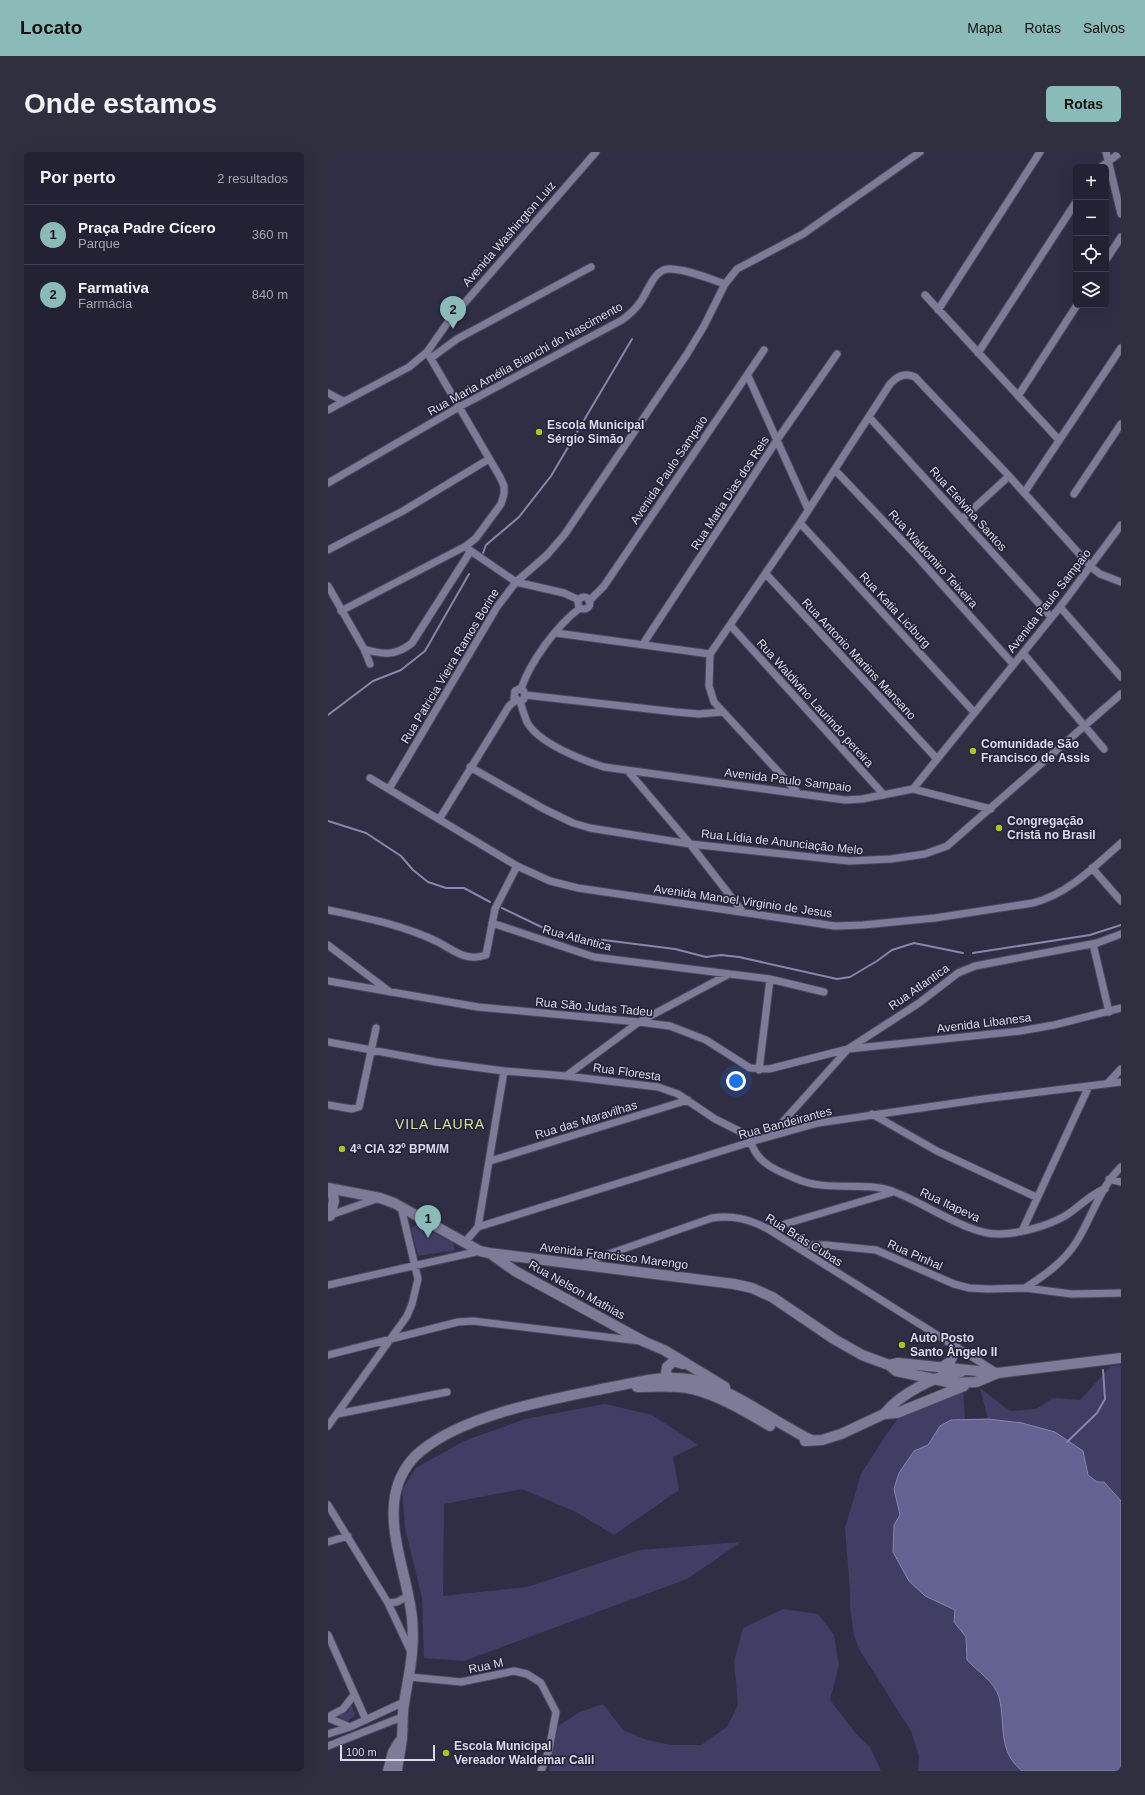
<!DOCTYPE html>
<html lang="pt">
<meta charset="utf-8">
<style>
:root{--surface:#232234;--page:#2f2f40;--text:#f1f3f6;--muted:#a3a4ac;--line:#403f4f;--accent:#8bbbb9}
body{margin:0;font-family:Helvetica,sans-serif;background:var(--page);color:var(--text)}
.controls{position:absolute;right:12px;top:12px;display:grid;overflow:hidden;border-radius:6px;box-shadow:0 4px 16px #0002}
.controls button{width:36px;height:36px;display:grid;place-items:center;padding:0;border:0;border-bottom:1px solid var(--line);background:var(--surface);color:var(--text);font:20px sans-serif}
.scale{position:absolute;left:12px;bottom:10px;width:95px;box-sizing:border-box;padding-left:4px;border:2px solid #dadaea;border-top:0;font-size:11px;line-height:14px;white-space:nowrap;color:#dadaea;-webkit-text-stroke:3px #25243b;paint-order:stroke}
.you{position:absolute;left:408px;top:929px;width:14px;height:14px;margin:-10px;border:3px solid #fff;border-radius:50%;background:#1a73e8;box-shadow:0 0 0 6px #1a73e833}
.badge{display:grid;place-items:center;width:26px;height:26px;border-radius:50%;background:var(--accent);color:#111;font-size:13px;font-weight:700}
.pin{position:absolute;translate:-50% -33px;filter:drop-shadow(0 1px 2px #0008)}
.pin::after{content:'';position:absolute;top:21px;width:14px;height:12px;background:inherit;clip-path:polygon(0 0,100% 0,50% 100%)}
.list{margin:0;padding:0;list-style:none}
h2{display:flex;justify-content:space-between;align-items:center;height:52px;margin:0;padding:0 16px;font-size:17px}
h2 small{font-size:13px;font-weight:400;color:var(--muted)}
.list li{display:grid;grid-template-columns:26px 1fr auto;gap:12px;align-items:center;box-sizing:border-box;height:60px;padding:0 16px;border-top:1px solid var(--line)}
.list b{display:block;font-size:15px;white-space:nowrap}
.list p{margin:0;font-size:13px;white-space:nowrap;color:var(--muted)}
.list em{font-size:13px;font-style:normal;color:var(--muted)}
.icon{flex:none;width:22px;height:22px;fill:none;stroke:currentColor;stroke-width:2;stroke-linecap:round;stroke-linejoin:round}
.map{position:relative;flex:none;width:793px;height:1619px;overflow:hidden;border-radius:6px}
header{display:flex;align-items:center;gap:24px;box-sizing:border-box;height:56px;padding:0 20px;background:var(--accent);color:#111}
header strong{font-size:19px}
nav{display:flex;gap:22px;margin-inline-start:auto;font-size:14px}
.intro{display:flex;align-items:center;justify-content:space-between;box-sizing:border-box;height:96px;padding:0 24px}
h1{margin:0;font-size:28px}
.button{padding:10px 18px;border-radius:6px;background:var(--accent);color:#111;font-size:14px;font-weight:700}
main{display:flex;gap:24px;padding:0 24px}
aside{flex:1;background:var(--surface);border-radius:6px;box-shadow:0 4px 16px #0002}
.map>svg:first-child{display:block}
</style>
<header>
<strong>Locato</strong>
<nav><a>Mapa</a><a>Rotas</a><a>Salvos</a></nav>
</header>
<div class="intro"><h1>Onde estamos</h1><a class="button">Rotas</a></div>
<main>
<aside>
<h2>Por perto<small>2 resultados</small></h2>
<ul class="list">
<li><span class="badge">1</span><div><b>Praça Padre Cícero</b><p>Parque</p></div><em>360 m</em></li>
<li><span class="badge">2</span><div><b>Farmativa</b><p>Farmácia</p></div><em>840 m</em></li>
</ul>
</aside>
<div class="map">
<svg width="793" height="1619" viewBox="0 0 793 1619">
<rect width="100%" height="100%" fill="#2f2e45"/>
<path fill="#413e65" d="M90,1072L125,1091L127,1098L90,1104L83,1076Z
M793,1213V1349L776,1331L769,1330L760,1323L755,1299L727,1280L694,1271L660,1267L652,1236L682,1259L708,1257L725,1246L752,1248L783,1214Z
M635,1237L637,1267L623,1268L612,1274L600,1293L586,1299L566,1337L572,1363L566,1373L581,1429L597,1444L628,1458L626,1470L638,1485L639,1508C649,1518 667,1530 671,1545C678,1572 669,1599 694,1619H590L591,1605L583,1579L531,1497L526,1483L522,1455V1439L517,1376L533,1322L556,1286L572,1264Z
M277,1252L324,1263L370,1293L345,1305L351,1338L286,1383L248,1360L194,1337L116,1352L115,1444L199,1435L312,1398L413,1390L359,1427L136,1509L96,1506L94,1446L77,1376L74,1338L88,1316L136,1289L197,1267Z
M455,1457L490,1462L506,1483L511,1513L502,1548L529,1583L542,1595L553,1619H221L230,1574L252,1560L275,1552L295,1578L319,1588L343,1593H373L399,1575L410,1553L406,1510L415,1476Z
M22,1554H24L27,1564L19,1569L12,1566V1563L20,1560Z"/>
<path fill="#646292" stroke="#8786ac" d="M660,1267L694,1271L727,1280L755,1299L760,1323L769,1330H776L793,1349V1619H694C669,1599 678,1572 671,1545C667,1530 649,1519 639,1508L638,1485L626,1470L627,1458L597,1444L581,1429L565,1400L566,1373L572,1363L566,1337L571,1321L586,1299L600,1293L612,1274L623,1268Z"/>
<g fill="none" stroke-linecap="round" stroke-linejoin="round">
<path stroke="#8786ac" stroke-width="2" d="M155,401L158,393L191,365L223,324L304,187
M0,563L45,529L73,518L97,499L141,422
M0,669L38,681L73,704L85,718L100,730L118,736H136L162,750
M174,756L228,782L347,797L378,805L393,803L411,805L509,827L522,825L549,809L564,798L586,791L635,801
M645,801L762,783L793,773
M739,1290L769,1261L777,1247L775,1218"/>
<g stroke="#4a495d" stroke-width="9">
<path id="street" d="M778,0L793,62
M773,15L793,0
M778,108L793,85
M597,143L731,288
M610,158L712,0
M650,201L748,50
M103,206L129,187L263,115
M420,224L480,357
M0,241L15,249
M690,244L749,153
M0,258L81,215L99,200L120,170L268,0
M541,265L723,465
M507,318L584,399L685,512
M0,331L131,255L294,168C301,163 308,157 313,149C320,139 326,118 340,117C356,116 382,127 397,132
M696,341L793,196
M746,342L793,272
M634,367L681,324
M472,371L646,560
M140,397L188,430L236,441L251,448
M0,398L75,359L161,307
M438,422L609,607
M0,434L36,497L42,512
M250 451a6 6 0 1 1 12 0a6 6 0 1 1-12 0Z
M261,449L276,434L436,198
M732,455L793,525
M13,459L138,394L148,386L173,352L176,342V334L172,325L99,200
M403,474L556,643
M228,481L382,502
M315,492L449,288L509,202
M36,497C55,503 68,504 84,491L142,400
M695,501L776,597
M193,537C202,510 229,473 252,456
M197,543L348,560L371,562L394,560
M192,549L196,547L197,543L195,538L191,537L187,539L186,546L192,549C194,556 196,563 199,570C210,591 254,608 276,615L517,648L534,647L585,637L732,455L793,373
M142,615L216,657L245,671L262,676L362,692L521,709L563,707L597,702L619,694L793,542
M300,619L362,692L414,759
M42,626L189,714L222,729L250,736L507,774L535,773L607,766L705,751C740,742 766,715 793,691
M61,637L169,455L188,430L219,403L237,382L359,202L376,174L397,132L409,117L475,82L592,0
M585,637L663,657
M470,641L386,550L381,534L382,502L472,371L562,232C569,224 577,220 587,225L681,324L763,415L772,422L793,430
M112,666L181,554L188,548
M764,716L793,749
M0,758C38,766 75,773 110,790C127,799 138,810 158,803L167,757L189,714
M164,771L266,805L442,827L496,840
M765,792L781,860
M0,793L62,840
M0,829L150,855L311,870L342,874L378,888L422,916L441,917L520,897L692,879L726,873L793,856
M0,890L108,910L176,919L238,924L330,935L350,942L387,967L429,988
M431,918L442,827
M238,924L311,870L401,822
M780,931L793,917
M0,953L24,957L31,955L48,876
M544,962L609,999L708,1045
M443,983L520,897L591,851L630,821L647,814L769,791L793,782
M423,991C425,996 428,1002 432,1006C441,1016 457,1022 469,1027C498,1040 533,1029 564,1039C596,1050 641,1084 673,1082C694,1081 719,1074 737,1064C749,1057 765,1040 777,1037
M162,1009L360,948
M781,1027L793,1030
M0,1064L51,1046
M150,1075L429,988L490,971L655,947L793,930
M440,1077L565,1040
M694,1079L761,934
M137,1090L150,1075L176,919
M467,1093H498L548,1098L626,1132L641,1136L660,1137L697,1136L744,1142L793,1141
M252,1112L384,1066C405,1063 421,1067 440,1077L668,1220
M0,1133L152,1099
M697,1136C717,1123 736,1110 749,1089C764,1065 772,1035 793,1015
M0,1203L130,1170L145,1169L312,1189
M9,1262L119,1240
M0,1274L79,1164L84,1152L90,1127L73,1055
M0,1353L60,1451L83,1500
M0,1390L20,1384
M60,1451L69,1450L80,1444
M0,1483L38,1568
M82,1525L133,1530L186,1519L199,1522L213,1531L228,1560L221,1598L213,1619
M0,1565L15,1557L26,1543
M0,1566L22,1575
M0,1582L22,1575L76,1550
M0,1594L74,1565"/>
</g>
<g stroke="#4a495d" stroke-width="12">
<path id="secondary" d="M0,1036L52,1046L66,1051L152,1099L161,1101L406,1132L424,1136L444,1145L506,1187L534,1203L561,1213L568,1219L624,1231L648,1230L670,1221
M2,1064L6,1049L4,1037
M163,1102L187,1119L317,1190L336,1198L397,1235
M561,1213L570,1211L670,1221L793,1206
M614,1215L622,1210L628,1196
M343,1231L338,1221L339,1215L346,1209L355,1212
M309,1235C327,1235 346,1233 364,1237C392,1244 418,1260 442,1274
M556,1262C572,1242 608,1223 633,1220
M477,1289L494,1288L513,1282L556,1262L569,1261L636,1234
M60,1619L65,1600L71,1590
M69,1619C70,1608 73,1597 74,1586C75,1574 74,1563 76,1552C81,1520 87,1500 84,1466C80,1427 60,1382 67,1344C70,1327 79,1310 93,1299C139,1261 226,1247 284,1235C311,1230 338,1222 366,1228C408,1239 444,1269 483,1288"/>
</g>
<use href="#street" stroke="#7d7c98" stroke-width="7"/>
<use href="#secondary" stroke="#7d7c98" stroke-width="10"/>
</g>
<g fill="#a8c71d" stroke="#25243b" stroke-width="1.5">
<circle cx="211" cy="280" r="4"/>
<circle cx="645" cy="599" r="4"/>
<circle cx="671" cy="676" r="4"/>
<circle cx="14" cy="997" r="4"/>
<circle cx="574" cy="1193" r="4"/>
<circle cx="118" cy="1601" r="4"/>
</g>
<g text-anchor="middle" stroke-width="3.5" stroke-linejoin="round" paint-order="stroke">
<g font-size="12" fill="#dadaea" stroke="#25243b">
<text transform="translate(181 82) rotate(-49)" y="4">Avenida Washington Luiz</text>
<text transform="translate(197 207) rotate(-29)" y="4">Rua Maria Amélia Bianchi do Nascimento</text>
<text transform="translate(341 318) rotate(-56)" y="4">Avenida Paulo Sampaio</text>
<text transform="translate(402 341) rotate(-57)" y="4">Rua Maria Dias dos Reis</text>
<text transform="translate(640 357) rotate(48)" y="4">Rua Etelvina Santos</text>
<text transform="translate(605 407) rotate(48)" y="4">Rua Waldomiro Teixeira</text>
<text transform="translate(721 449) rotate(-52)" y="4">Avenida Paulo Sampaio</text>
<text transform="translate(567 458) rotate(47)" y="4">Rua Katia Liciburg</text>
<text transform="translate(531 507) rotate(47)" y="4">Rua Antonio Martins Mansano</text>
<text transform="translate(122 514) rotate(-59)" y="4">Rua Patricia Vieira Ramos Borine</text>
<text transform="translate(487 551) rotate(48)" y="4">Rua Waldivino Laurindo pereira</text>
<text transform="translate(460 628) rotate(7)" y="4">Avenida Paulo Sampaio</text>
<text transform="translate(454 690) rotate(6)" y="4">Rua Lídia de Anunciação Melo</text>
<text transform="translate(415 749) rotate(8)" y="4">Avenida Manoel Virginio de Jesus</text>
<text transform="translate(249 786) rotate(15)" y="4">Rua Atlantica</text>
<text transform="translate(591 835) rotate(-35)" y="4">Rua Atlantica</text>
<text transform="translate(266 855) rotate(5)" y="4">Rua São Judas Tadeu</text>
<text transform="translate(656 871) rotate(-7)" y="4">Avenida Libanesa</text>
<text transform="translate(299 920) rotate(8)" y="4">Rua Floresta</text>
<text transform="translate(258 968) rotate(-17)" y="4">Rua das Maravilhas</text>
<text transform="translate(457 971) rotate(-15)" y="4">Rua Bandeirantes</text>
<text transform="translate(622 1053) rotate(25)" y="4">Rua Itapeva</text>
<text transform="translate(476 1088) rotate(32)" y="4">Rua Brás Cubas</text>
<text transform="translate(587 1103) rotate(24)" y="4">Rua Pinhal</text>
<text transform="translate(286 1104) rotate(7)" y="4">Avenida Francisco Marengo</text>
<text transform="translate(249 1138) rotate(29)" y="4">Rua Nelson Mathias</text>
<text transform="translate(158 1514) rotate(-12)" y="4">Rua M</text>
</g>
<g font-size="12" font-weight="bold" fill="#dadaea" stroke="#25243b" text-anchor="start">
<text x="219" y="277">Escola Municipal<tspan x="219" dy="14">Sérgio Simão</tspan></text>
<text x="653" y="596">Comunidade São<tspan x="653" dy="14">Francisco de Assis</tspan></text>
<text x="679" y="673">Congregação<tspan x="679" dy="14">Cristã no Brasil</tspan></text>
<text x="22" y="1001">4ª CIA 32º BPM/M</text>
<text x="582" y="1190">Auto Posto<tspan x="582" dy="14">Santo Ângelo II</tspan></text>
<text x="126" y="1598">Escola Municipal<tspan x="126" dy="14">Vereador Waldemar Calil</tspan></text>
</g>
<g font-size="14" letter-spacing="1" fill="#cee397" stroke="#25243b">
<text x="112" y="977">VILA LAURA</text>
</g>
</g>
</svg>
<div class="controls">
<button>+</button>
<button>−</button>
<button><svg class="icon" aria-label="locate" viewBox="0 0 24 24"><circle cx="12" cy="12" r="6"/><path d="M12 2v4M12 18v4M2 12h4M18 12h4"/></svg></button>
<button><svg class="icon" aria-label="layers" viewBox="0 0 24 24"><path d="M12 4l9 5-9 5-9-5zM3 14l9 5 9-5"/></svg></button>
</div>
<div class="scale">100 m</div>
<div class="you"></div>
<div class="pin badge" style="left:100px;top:1086px">1</div>
<div class="pin badge" style="left:125px;top:177px">2</div>
</div>
</main>
